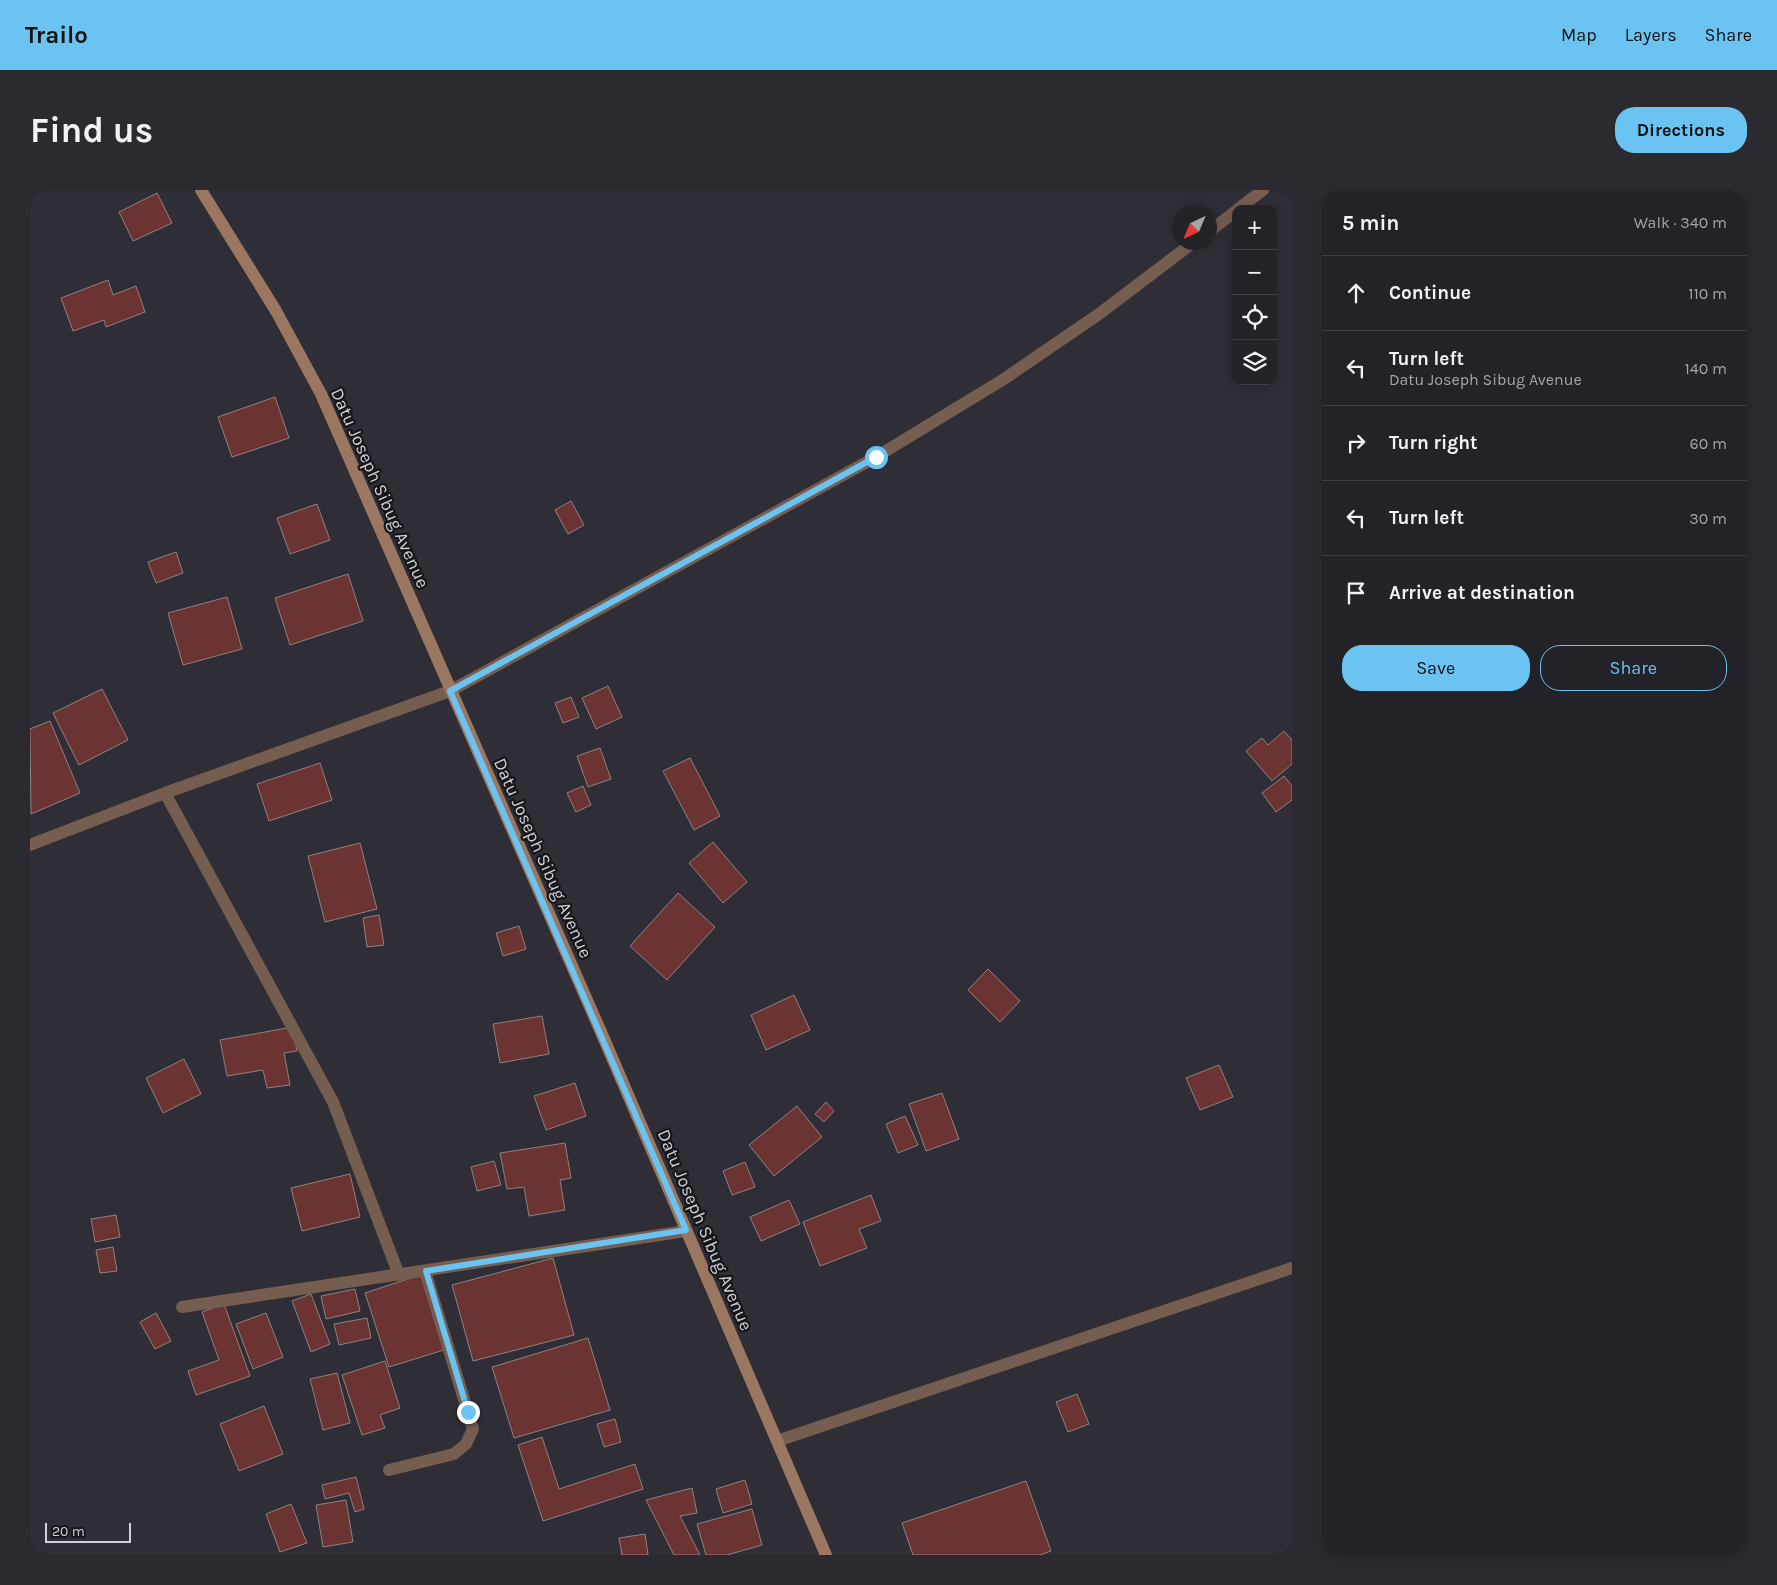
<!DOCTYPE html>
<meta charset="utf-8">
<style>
:root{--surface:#232228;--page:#2b2a30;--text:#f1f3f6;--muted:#a3a4a8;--line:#403f45;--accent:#6ac3f1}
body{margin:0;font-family:Karla,sans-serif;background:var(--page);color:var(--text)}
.controls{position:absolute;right:15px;top:15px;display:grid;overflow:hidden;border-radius:10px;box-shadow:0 2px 12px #0003}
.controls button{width:45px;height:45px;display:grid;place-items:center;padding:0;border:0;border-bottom:1px solid var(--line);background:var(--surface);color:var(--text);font:25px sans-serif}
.compass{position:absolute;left:1142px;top:15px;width:45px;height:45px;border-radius:50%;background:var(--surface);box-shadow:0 2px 12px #0003;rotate:224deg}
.scale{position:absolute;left:15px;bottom:12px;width:86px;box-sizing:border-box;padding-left:5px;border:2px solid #d1d0d5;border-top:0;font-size:14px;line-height:18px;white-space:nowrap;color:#d1d0d5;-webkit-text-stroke:4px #17161a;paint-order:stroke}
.stop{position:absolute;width:15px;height:15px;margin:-11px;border:4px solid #6ac3f1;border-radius:50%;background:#fff}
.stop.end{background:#6ac3f1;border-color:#fff;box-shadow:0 1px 5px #0008}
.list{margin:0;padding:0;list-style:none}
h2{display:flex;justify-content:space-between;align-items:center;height:65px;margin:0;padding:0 20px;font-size:21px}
h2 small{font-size:16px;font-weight:400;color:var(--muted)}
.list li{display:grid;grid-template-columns:32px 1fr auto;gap:15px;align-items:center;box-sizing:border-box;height:75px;padding:0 20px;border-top:1px solid var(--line)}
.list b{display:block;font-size:19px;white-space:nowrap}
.list p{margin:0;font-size:16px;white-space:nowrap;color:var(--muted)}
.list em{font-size:16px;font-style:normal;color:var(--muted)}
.actions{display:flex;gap:10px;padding:15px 20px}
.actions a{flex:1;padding:11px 0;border:1px solid var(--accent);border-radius:20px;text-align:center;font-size:18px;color:var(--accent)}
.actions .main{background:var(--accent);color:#111}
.icon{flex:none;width:28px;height:28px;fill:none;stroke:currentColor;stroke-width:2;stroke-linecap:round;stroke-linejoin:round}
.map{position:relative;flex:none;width:1262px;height:1365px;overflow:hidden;border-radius:20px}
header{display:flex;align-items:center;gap:30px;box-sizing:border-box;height:70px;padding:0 25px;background:var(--accent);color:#111}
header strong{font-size:24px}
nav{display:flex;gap:28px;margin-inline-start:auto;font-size:18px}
.intro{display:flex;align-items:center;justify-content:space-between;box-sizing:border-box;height:120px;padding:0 30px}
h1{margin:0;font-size:35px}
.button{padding:12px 22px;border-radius:20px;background:var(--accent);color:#111;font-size:18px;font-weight:700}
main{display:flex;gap:30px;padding:0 30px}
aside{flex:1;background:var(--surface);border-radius:20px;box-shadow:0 2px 12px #0003}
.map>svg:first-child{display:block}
</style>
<header>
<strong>Trailo</strong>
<nav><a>Map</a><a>Layers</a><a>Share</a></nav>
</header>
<div class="intro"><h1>Find us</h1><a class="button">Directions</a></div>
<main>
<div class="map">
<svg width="1262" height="1365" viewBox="0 0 1262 1365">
<rect width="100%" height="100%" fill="#2f2e36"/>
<path fill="#6c3333" stroke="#8e8281" d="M127,3L142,33L103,51L89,22Z
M78,90L83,105L106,96L115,122L76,137L74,130L43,141L31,108Z
M245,207L259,248L202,267L188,227Z
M541,311L554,335L538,344L525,320Z
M287,314L300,350L260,364L247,328Z
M146,362L153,383L126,393L118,372Z
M318,384L333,431L260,455L245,408Z
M197,407L212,459L153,475L138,423Z
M578,496L592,527L566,539L552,508Z
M72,499L98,550L49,575L23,523Z
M541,507L549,527L533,533L525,513Z
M20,531L50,603L1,624L0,539Z
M1254,541L1262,550V574L1242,591L1216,561L1232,548L1238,555Z
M570,558L581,589L558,597L547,566Z
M660,568L690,626L664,640L633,581Z
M290,573L302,610L239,631L227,594Z
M1254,586L1262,596V610L1246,622L1232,603Z
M553,596L561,615L546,622L537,603Z
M683,652L717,692L693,713L659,673Z
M330,653L347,719L295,732L278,666Z
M648,703L685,737L637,790L600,756Z
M349,725L354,755L337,757L333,728Z
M489,736L496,759L473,766L466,743Z
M958,779L990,811L970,832L938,800Z
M764,805L780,840L736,860L721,825Z
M512,826L519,864L470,873L463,834Z
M263,837L267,861L254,863L260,895L237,898L233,880L197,886L190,850Z
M154,869L171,904L133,923L116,888Z
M1189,875L1203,907L1170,920L1156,888Z
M545,893L556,926L516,940L504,906Z
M912,903L929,949L896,961L879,914Z
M796,912L804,921L794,932L785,924Z
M767,916L792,947L744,986L719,955Z
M875,926L888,955L868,963L856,934Z
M535,953L541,988L530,990L535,1020L499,1026L494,997L477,999L470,963Z
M464,971L471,995L447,1001L441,977Z
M715,972L725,997L702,1005L693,981Z
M320,984L330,1027L272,1041L261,998Z
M841,1005L851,1031L829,1039L837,1058L790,1076L773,1032Z
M759,1010L770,1034L731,1051L720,1027Z
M86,1025L90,1047L65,1052L61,1029Z
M83,1057L87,1081L70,1083L66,1060Z
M523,1068L544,1145L443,1171L422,1095Z
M393,1084L417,1159L359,1177L335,1103Z
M325,1099L330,1121L296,1129L291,1106Z
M281,1104L300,1154L281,1162L262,1111Z
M194,1114L220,1186L166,1205L158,1181L189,1170L172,1122Z
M126,1123L141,1151L125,1159L110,1132Z
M236,1123L253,1167L223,1179L206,1134Z
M337,1128L341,1148L309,1155L304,1134Z
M558,1148L580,1220L484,1248L462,1177Z
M355,1171L370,1218L350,1225L355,1238L332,1245L312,1185Z
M307,1183L320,1233L293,1240L280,1189Z
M1047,1204L1059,1234L1038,1242L1026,1212Z
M234,1216L253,1264L209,1281L190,1234Z
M585,1229L591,1252L574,1257L567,1234Z
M512,1247L529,1299L605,1274L613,1299L513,1331L488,1255Z
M326,1287L334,1319L325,1322L319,1303L295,1309L292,1295Z
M715,1290L722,1314L693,1323L686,1299Z
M996,1291L1021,1361L1010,1365H883L872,1333Z
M662,1298L667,1323L650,1326L670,1365H644L616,1310Z
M316,1310L323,1352L293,1357L286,1315Z
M261,1314L277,1353L250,1362L236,1324Z
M722,1319L732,1355L697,1365H676L667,1334Z
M615,1344L618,1365H592L589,1348Z"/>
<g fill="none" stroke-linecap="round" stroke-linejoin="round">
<path stroke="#755e50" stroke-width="12" d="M1208,19L1233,0
M1180,41L1206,21
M135,603L303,912L369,1085
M0,655L135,603L420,501L846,267L974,189L1069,124L1164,52
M152,1117L656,1041
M747,1251L1262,1078
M359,1280L424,1264L436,1254L443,1239L395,1081"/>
<path stroke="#9b7762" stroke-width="12" d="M171,0L246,121L291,204L571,842L796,1365"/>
</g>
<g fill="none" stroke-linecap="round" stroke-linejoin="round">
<path stroke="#6ac3f1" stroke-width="6" d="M438,1222L396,1081L656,1040L420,501L846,267"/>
</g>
<g text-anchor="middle" stroke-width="4.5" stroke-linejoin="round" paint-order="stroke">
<g font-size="18" fill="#d1d0d5" stroke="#17161a">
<text transform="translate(350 298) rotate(66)" y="6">Datu Joseph Sibug Avenue</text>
<text transform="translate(513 668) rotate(66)" y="6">Datu Joseph Sibug Avenue</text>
<text transform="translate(675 1040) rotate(67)" y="6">Datu Joseph Sibug Avenue</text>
</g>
</g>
</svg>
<div class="controls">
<button>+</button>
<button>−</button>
<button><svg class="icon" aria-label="locate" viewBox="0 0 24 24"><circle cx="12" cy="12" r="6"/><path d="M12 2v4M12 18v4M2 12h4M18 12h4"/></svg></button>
<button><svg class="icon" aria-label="layers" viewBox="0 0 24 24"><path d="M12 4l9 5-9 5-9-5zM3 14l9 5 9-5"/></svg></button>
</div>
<svg class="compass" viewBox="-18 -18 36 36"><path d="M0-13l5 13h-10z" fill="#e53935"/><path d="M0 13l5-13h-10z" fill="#a3a4a8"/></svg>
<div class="scale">20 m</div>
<div class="stop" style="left:846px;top:267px"></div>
<div class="stop end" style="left:438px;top:1222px"></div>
</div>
<aside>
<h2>5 min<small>Walk · 340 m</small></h2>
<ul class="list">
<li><svg class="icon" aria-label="ahead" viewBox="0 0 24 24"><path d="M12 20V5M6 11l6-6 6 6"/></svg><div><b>Continue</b></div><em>110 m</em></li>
<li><svg class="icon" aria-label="left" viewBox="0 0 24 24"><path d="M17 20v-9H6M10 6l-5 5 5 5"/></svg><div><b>Turn left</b><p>Datu Joseph Sibug Avenue</p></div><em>140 m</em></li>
<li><svg class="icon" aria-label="right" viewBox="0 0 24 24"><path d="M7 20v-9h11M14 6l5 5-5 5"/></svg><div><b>Turn right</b></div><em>60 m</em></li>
<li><svg class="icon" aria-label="left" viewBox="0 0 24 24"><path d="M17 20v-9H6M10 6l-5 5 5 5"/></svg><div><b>Turn left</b></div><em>30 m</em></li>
<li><svg class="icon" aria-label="arrive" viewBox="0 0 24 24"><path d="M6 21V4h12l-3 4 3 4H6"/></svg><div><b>Arrive at destination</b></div></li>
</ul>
<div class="actions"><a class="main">Save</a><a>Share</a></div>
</aside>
</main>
